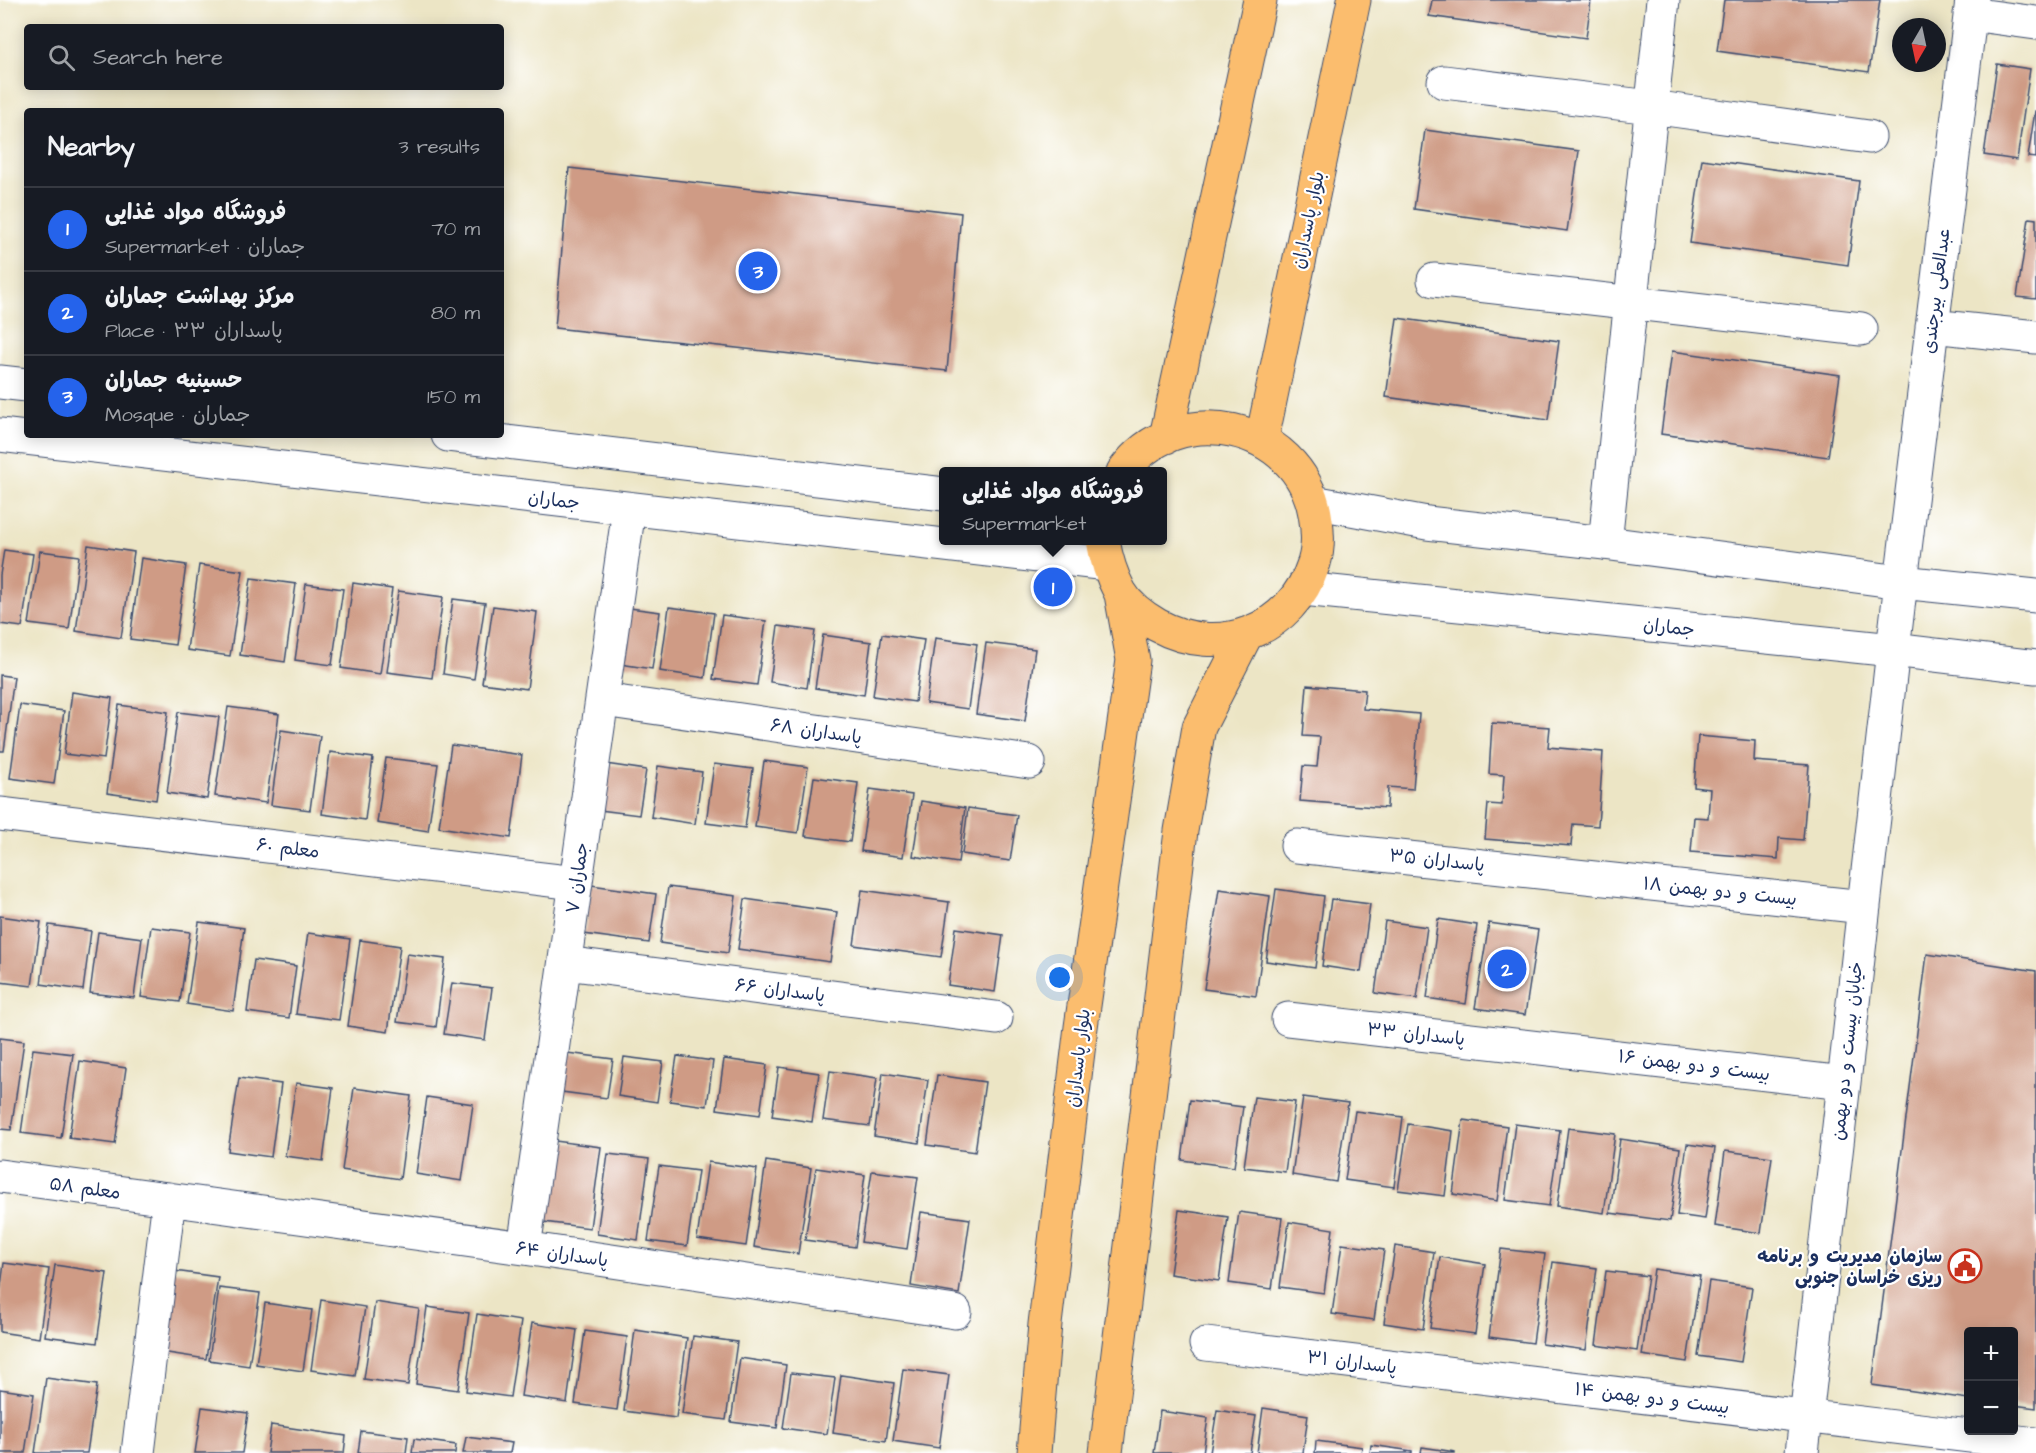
<!DOCTYPE html>
<meta charset="utf-8">
<style>
:root{--surface:#171b24;--page:#242831;--text:#f1f3f6;--muted:#9ea1a6;--line:#363941;--accent:#2563eb}
body{margin:0;font-family:"Architects Daughter","Playpen Sans Arabic",sans-serif;background:var(--page);color:var(--text)}
.controls{position:absolute;right:18px;bottom:18px;display:grid;overflow:hidden;border-radius:6px;box-shadow:0 3px 15px #0003}
.controls button{width:54px;height:54px;display:grid;place-items:center;padding:0;border:0;border-bottom:2px solid var(--line);background:var(--surface);color:var(--text);font:30px sans-serif}
.compass{position:absolute;left:1892px;top:18px;width:54px;height:54px;border-radius:50%;background:var(--surface);box-shadow:0 3px 15px #0003;rotate:189deg}
.you{position:absolute;left:1060px;top:978px;width:21px;height:21px;margin:-15px;border:4px solid #fff;border-radius:50%;background:#1a73e8;box-shadow:0 0 0 9px #1a73e833}
.badge{display:grid;place-items:center;width:39px;height:39px;border-radius:50%;background:var(--accent);color:#fff;font-size:20px;font-weight:700}
.pin{position:absolute;translate:-50% -50%;border:3px solid #fff;box-shadow:0 2px 6px #0006}
.popup{position:absolute;left:939px;top:467px;width:228px;height:78px;box-sizing:border-box;display:grid;place-content:center;border-radius:6px;background:var(--surface);filter:drop-shadow(0 2px 4px #0005);font-size:20px;white-space:nowrap;color:var(--muted)}
.popup b{font-size:22px;color:var(--text)}
.popup::after{content:'';position:absolute;left:50%;top:100%;margin-left:-12px;border:12px solid transparent;border-top-color:var(--surface)}
.list{margin:0;padding:0;list-style:none}
h2{display:flex;justify-content:space-between;align-items:center;height:78px;margin:0;padding:0 24px;font-size:26px}
h2 small{font-size:20px;font-weight:400;color:var(--muted)}
.list li{display:grid;grid-template-columns:39px 1fr auto;gap:18px;align-items:center;box-sizing:border-box;height:84px;padding:0 24px;border-top:2px solid var(--line)}
.list b{display:block;font-size:22px;white-space:nowrap}
.list p{margin:0;font-size:20px;white-space:nowrap;color:var(--muted)}
.list em{font-size:20px;font-style:normal;color:var(--muted)}
.icon{flex:none;width:33px;height:33px;fill:none;stroke:currentColor;stroke-width:2;stroke-linecap:round;stroke-linejoin:round}
.map{position:relative;flex:none;width:2036px;height:1453px;overflow:hidden}
.search{position:absolute;background:var(--surface);box-shadow:0 3px 15px #0003;left:24px;top:24px;width:480px;height:66px;display:flex;align-items:center;gap:15px;box-sizing:border-box;padding:0 21px;border-radius:6px;color:var(--muted);font-size:22px}
.panel{position:absolute;background:var(--surface);box-shadow:0 3px 15px #0003;left:24px;top:108px;width:480px;height:330px;border-radius:6px}
.map>svg:first-child{display:block}
</style>
<div class="map">
<svg width="2036" height="1453" viewBox="0 0 2036 1453">
<rect width="100%" height="100%" fill="#fff"/>
<filter id="ink" filterUnits="userSpaceOnUse"><feTurbulence type="fractalNoise" baseFrequency=".0167" numOctaves="2"/><feDisplacementMap in="SourceGraphic" scale="12" xChannelSelector="R" yChannelSelector="G"/><feConvolveMatrix kernelMatrix="1 2 1 2 8 2 1 2 1" color-interpolation-filters="sRGB"/></filter>
<filter id="wash" filterUnits="userSpaceOnUse"><feTurbulence type="fractalNoise" baseFrequency=".008" numOctaves="4" result="noise"/><feDisplacementMap in="SourceGraphic" scale="24" xChannelSelector="R" yChannelSelector="G"/><feGaussianBlur stdDeviation="1.35" result="paint"/><feColorMatrix in="noise" values="0 0 0 0 0 0 0 0 0 0 0 0 0 0 0 0 0 1.4 0 .05"/><feComposite in="paint" operator="in"/></filter>
<g filter="url(#wash)">
<rect width="100%" height="100%" fill="#ece5c5"/>
<g id="blocks">
<path fill="#cf9b85" d="M1432,0H1591L1586,38L1429,16Z
M1724,0H1880L1869,72L1717,51Z
M1997,64L2030,69L2017,160L1984,155Z
M2035,111H2036V158L2028,157Z
M1425,130L1579,151L1567,231L1414,209Z
M1702,159L1859,181L1848,265L1690,243Z
M569,168L961,213L947,371L555,328Z
M2029,218L2036,219V299L2017,297Z
M1397,318L1559,341L1548,420L1386,397Z
M1672,351L1840,375L1828,457L1661,434Z
M88,545L134,552L121,638L76,631Z
M4,550L33,554L22,627L0,624V575Z
M40,551L79,556L69,629L29,624Z
M141,558L186,565L175,645L130,639Z
M199,565L243,571L230,656L187,650Z
M251,578L296,584L285,662L240,655Z
M353,583L392,589L380,674L341,668Z
M306,584L343,589L332,665L295,660Z
M398,591L443,597L432,678L387,672Z
M453,599L485,603L474,679L443,674Z
M493,606L537,612L527,689L482,683Z
M622,607L660,612L652,669L614,663Z
M669,607L714,613L705,678L660,671Z
M722,615L766,621L757,685L713,679Z
M778,626L815,631L807,688L770,682Z
M882,634L924,640L915,702L873,696Z
M823,635L871,642L864,695L815,688Z
M935,638L977,644L968,709L926,703Z
M986,643L1035,649L1025,721L976,714Z
M0,675L14,677L4,751H0Z
M1307,685L1365,690L1363,709L1419,714L1413,789L1388,787L1387,808L1300,801L1303,766L1317,767L1320,737L1303,736Z
M72,692L112,698L104,759L64,754Z
M20,705L64,711L54,784L10,778Z
M119,705L168,712L156,800L107,793Z
M228,707L279,714L266,803L215,796Z
M178,712L219,717L207,799L167,793Z
M1492,723L1550,727L1548,747L1603,752L1598,826L1573,824L1571,846L1485,839L1488,804L1502,805L1504,775L1489,774Z
M281,730L320,736L310,810L271,805Z
M1698,736L1755,741L1754,761L1809,765L1803,840L1779,838L1778,859L1691,852L1694,817L1708,818L1710,789L1694,787Z
M451,745L522,755L511,838L439,827Z
M330,752L373,758L365,820L322,814Z
M386,758L438,764L428,831L377,823Z
M764,761L808,767L798,833L755,827Z
M599,763L646,770L639,815L592,809Z
M714,764L753,769L745,828L706,823Z
M658,766L702,772L695,824L651,817Z
M814,777L858,783L850,842L805,836Z
M870,789L912,795L903,857L861,851Z
M921,801L965,808L958,863L913,856Z
M968,808L1017,815L1010,861L962,854Z
M591,885L656,894L649,943L584,934Z
M668,887L736,896L728,953L660,943Z
M1219,889L1270,896L1256,996L1204,989Z
M1276,889L1324,896L1315,968L1266,961Z
M862,890L949,902L941,957L854,945Z
M745,899L837,912L830,962L738,949Z
M1331,899L1370,904L1361,972L1322,966Z
M0,916L41,922L32,986L0,982Z
M1438,919L1477,925L1466,1004L1427,998Z
M1385,921L1427,927L1417,999L1375,993Z
M199,922L244,928L233,1011L187,1004Z
M1489,923L1538,930L1525,1015L1475,1008Z
M49,925L91,931L83,990L41,984Z
M151,927L190,932L180,1002L141,997Z
M956,928L1003,935L995,992L948,985Z
M98,932L142,938L134,998L90,993Z
M308,933L350,939L339,1020L296,1014Z
M360,940L400,946L388,1032L348,1026Z
M407,954L445,959L436,1027L397,1022Z
M1927,954L2036,971V1408L2014,1405V1332H1968V1399L1872,1385Z
M254,960L296,966L289,1018L247,1012Z
M452,983L492,988L485,1040L444,1034Z
M0,1038L24,1041L11,1130L0,1129Z
M33,1049L73,1054L61,1138L21,1133Z
M567,1053L613,1059L607,1098L562,1092Z
M677,1056L713,1061L707,1106L670,1101Z
M624,1057L663,1062L657,1102L618,1096Z
M724,1059L767,1065L760,1115L717,1109Z
M80,1061L126,1068L115,1144L69,1138Z
M779,1067L819,1073L812,1122L772,1116Z
M830,1071L877,1078L870,1126L823,1120Z
M883,1073L928,1080L919,1143L874,1136Z
M937,1075L985,1082L975,1152L927,1145Z
M239,1078L281,1084L271,1157L228,1151Z
M296,1083L333,1088L323,1161L285,1156Z
M354,1088L411,1096L400,1179L342,1170Z
M427,1097L473,1104L462,1181L416,1174Z
M1254,1097L1295,1102L1285,1172L1244,1167Z
M1303,1097L1348,1103L1336,1182L1292,1175Z
M1190,1100L1243,1107L1234,1167L1182,1160Z
M1355,1111L1403,1117L1394,1187L1345,1180Z
M1463,1120L1507,1126L1497,1201L1453,1194Z
M1408,1124L1453,1131L1445,1196L1398,1190Z
M1515,1124L1560,1130L1549,1206L1505,1200Z
M1568,1128L1615,1134L1604,1213L1557,1206Z
M1620,1139L1680,1148L1670,1221L1610,1213Z
M555,1141L601,1147L590,1228L544,1222Z
M1687,1144L1715,1148L1705,1219L1677,1215Z
M1725,1151L1772,1157L1761,1233L1715,1226Z
M608,1154L649,1159L638,1240L597,1234Z
M766,1161L811,1168L798,1254L754,1247Z
M708,1162L757,1169L746,1246L697,1239Z
M659,1166L698,1171L687,1246L648,1241Z
M816,1168L865,1175L855,1247L805,1240Z
M872,1171L918,1177L907,1249L861,1242Z
M1179,1210L1228,1217L1219,1281L1170,1274Z
M921,1212L970,1219L959,1294L911,1286Z
M1239,1212L1282,1218L1272,1289L1229,1283Z
M1289,1222L1333,1229L1324,1293L1280,1287Z
M1342,1244L1384,1250L1374,1320L1332,1314Z
M1395,1246L1434,1252L1423,1329L1384,1323Z
M1501,1249L1545,1254L1533,1343L1489,1337Z
M1440,1257L1485,1264L1475,1334L1430,1328Z
M1553,1262L1597,1268L1586,1350L1542,1344Z
M4,1263L49,1269L39,1338L0,1332V1293Z
M55,1265L107,1273L97,1343L45,1336Z
M1654,1269L1700,1276L1687,1362L1642,1355Z
M167,1270L218,1277L206,1359L155,1351Z
M1606,1271L1648,1276L1637,1351L1596,1345Z
M1709,1281L1752,1287L1741,1362L1698,1356Z
M219,1288L260,1293L249,1366L209,1360Z
M321,1300L365,1307L355,1376L311,1370Z
M375,1302L419,1309L408,1385L364,1379Z
M265,1303L312,1310L303,1371L256,1364Z
M427,1307L469,1313L458,1390L416,1384Z
M477,1314L521,1321L510,1397L466,1391Z
M532,1323L577,1330L567,1403L521,1396Z
M635,1330L687,1338L676,1418L624,1411Z
M585,1331L627,1337L617,1410L575,1404Z
M693,1336L737,1342L726,1420L682,1414Z
M740,1358L786,1365L777,1428L731,1422Z
M903,1369L949,1375L939,1448L893,1441Z
M791,1373L835,1378L827,1434L783,1428Z
M841,1375L894,1383L886,1441L833,1433Z
M46,1378L97,1385L87,1453H35Z
M0,1389L34,1394L25,1453H0Z
M202,1407L248,1413L242,1453H195Z
M1263,1408L1308,1415L1303,1453H1257Z
M1217,1410L1256,1416L1250,1453H1210Z
M1160,1411L1208,1418L1203,1453H1154Z
M271,1425L346,1436L344,1453H267Z
M361,1431L408,1437L406,1453H358Z
M466,1437L512,1443L510,1453H463Z
M414,1439L456,1445L455,1453H412Z
M1316,1441L1362,1447L1361,1453H1315Z
M1371,1445L1412,1451V1453H1370Z
M1422,1447L1455,1452V1453H1421Z"/>
</g>
</g>
<g filter="url(#ink)">
<use href="#blocks" fill-opacity="0" stroke="#3a4a6d" stroke-width="1.5"/>
<g fill="none" stroke-linecap="round" stroke-linejoin="round">
<g stroke="#3a4a6d" stroke-width="35">
<path id="minor" d="M1970,14L2036,23
M1444,82L1651,107L1869,137
M1434,280L1861,329
M1932,326L2036,337
M1605,543L1663,0
M1901,582L1972,0
M603,700L1029,762
M0,814L576,883
M1297,846L1864,907
M565,963L996,1018
M1288,1019L1844,1083
M0,1176L524,1248L955,1312
M524,1248L629,509
M1206,1344L2036,1444
M138,1453L169,1199
M1802,1453L1893,650"/>
</g>
<g stroke="#3a4a6d" stroke-width="35">
<path id="tertiary" d="M0,382L27,385
M0,435L1107,564
M448,435L944,494
M1313,502L1427,523L1605,543L1901,582L2036,596
M1303,589L1893,650L2036,667
M1893,650L1901,582"/>
</g>
<g stroke="#3a4a6d" stroke-width="35">
<path id="primary" d="M1166,437L1260,0
M1262,439L1354,0
M1103,540C1106,559 1111,575 1120,592C1128,606 1143,617 1157,625C1219,659 1292,631 1314,563C1319,547 1318,530 1315,514C1299,423 1176,396 1123,472
M1034,1453L1045,1324L1081,1027L1133,660L1121,594
M1106,1453L1181,831L1199,727L1246,635"/>
</g>
<use href="#minor" stroke="#fff" stroke-width="33"/>
<use href="#tertiary" stroke="#fff" stroke-width="33"/>
<use href="#primary" stroke="#fbbd6e" stroke-width="33"/>
</g>
</g>
<defs>
<g id="civic-ring" transform="scale(1.725)"><circle r="9.5" fill="#fff" stroke="#c8321e" stroke-width="1.5"/><path d="M-.6-6.5H3V-4.5H.6V-3L4-1V1h2V6H-6V1h2V-1L-.6-3ZM-1.2 2.5V6h2.4V2.5Z" fill="#c8321e"/></g>
</defs>
<g fill-rule="evenodd">
<use href="#civic-ring" x="1965" y="1266"/>
</g>
<g text-anchor="middle" stroke-width="4.5" stroke-linejoin="round" paint-order="stroke">
<g font-size="18" fill="#1b2f5e" stroke="#fff">
<text transform="translate(1308 220) rotate(-78)" y="6">بلوار پاسداران</text>
<text transform="translate(1936 291) rotate(-83)" y="6">عبدالعلی بیرجندی</text>
<text transform="translate(554 500) rotate(7)" y="6">جماران</text>
<text transform="translate(1669 627) rotate(6)" y="6">جماران</text>
<text transform="translate(816 731) rotate(8)" y="6">پاسداران ۶۸</text>
<text transform="translate(288 848) rotate(7)" y="6">معلم ۶۰</text>
<text transform="translate(1437 860) rotate(6)" y="6">پاسداران ۳۵</text>
<text transform="translate(577 878) rotate(-82)" y="6">جماران ۷</text>
<text transform="translate(1720 891) rotate(6)" y="6">بیست و دو بهمن ۱۸</text>
<text transform="translate(780 990) rotate(7)" y="6">پاسداران ۶۶</text>
<text transform="translate(1416 1034) rotate(6)" y="6">پاسداران ۳۳</text>
<text transform="translate(1847 1051) rotate(-84)" y="6">خیابان بیست و دو بهمن</text>
<text transform="translate(1078 1058) rotate(-83)" y="6">بلوار پاسداران</text>
<text transform="translate(1694 1065) rotate(7)" y="6">بیست و دو بهمن ۱۶</text>
<text transform="translate(85 1188) rotate(8)" y="6">معلم ۵۸</text>
<text transform="translate(562 1254) rotate(8)" y="6">پاسداران ۶۴</text>
<text transform="translate(1352 1362) rotate(7)" y="6">پاسداران ۳۱</text>
<text transform="translate(1652 1398) rotate(7)" y="6">بیست و دو بهمن ۱۴</text>
</g>
<g font-size="18" font-weight="bold" fill="#1b2f5e" stroke="#fff" text-anchor="end">
<text x="1942" y="1262">سازمان مدیریت و برنامه<tspan x="1942" dy="21">ریزی خراسان جنوبی</tspan></text>
</g>
</g>
</svg>
<div class="controls">
<button>+</button>
<button>−</button>
</div>
<svg class="compass" viewBox="-18 -18 36 36"><path d="M0-13l5 13h-10z" fill="#e53935"/><path d="M0 13l5-13h-10z" fill="#9ea1a6"/></svg>
<div class="you"></div>
<div class="pin badge" style="left:1053px;top:587px">1</div>
<div class="popup"><b>فروشگاه مواد غذایی</b>Supermarket</div>
<div class="pin badge" style="left:1507px;top:969px">2</div>
<div class="pin badge" style="left:758px;top:271px">3</div>
<div class="search"><svg class="icon" aria-label="search" viewBox="0 0 24 24"><circle cx="10" cy="10" r="6"/><path d="M15 15l6 6"/></svg>Search here</div>
<section class="panel">
<h2>Nearby<small>3 results</small></h2>
<ul class="list">
<li><span class="badge">1</span><div><b>فروشگاه مواد غذایی</b><p>Supermarket · جماران</p></div><em>70 m</em></li>
<li><span class="badge">2</span><div><b>مرکز بهداشت جماران</b><p>Place · پاسداران ۳۳</p></div><em>80 m</em></li>
<li><span class="badge">3</span><div><b>حسینیه جماران</b><p>Mosque · جماران</p></div><em>150 m</em></li>
</ul>
</section>
</div>
